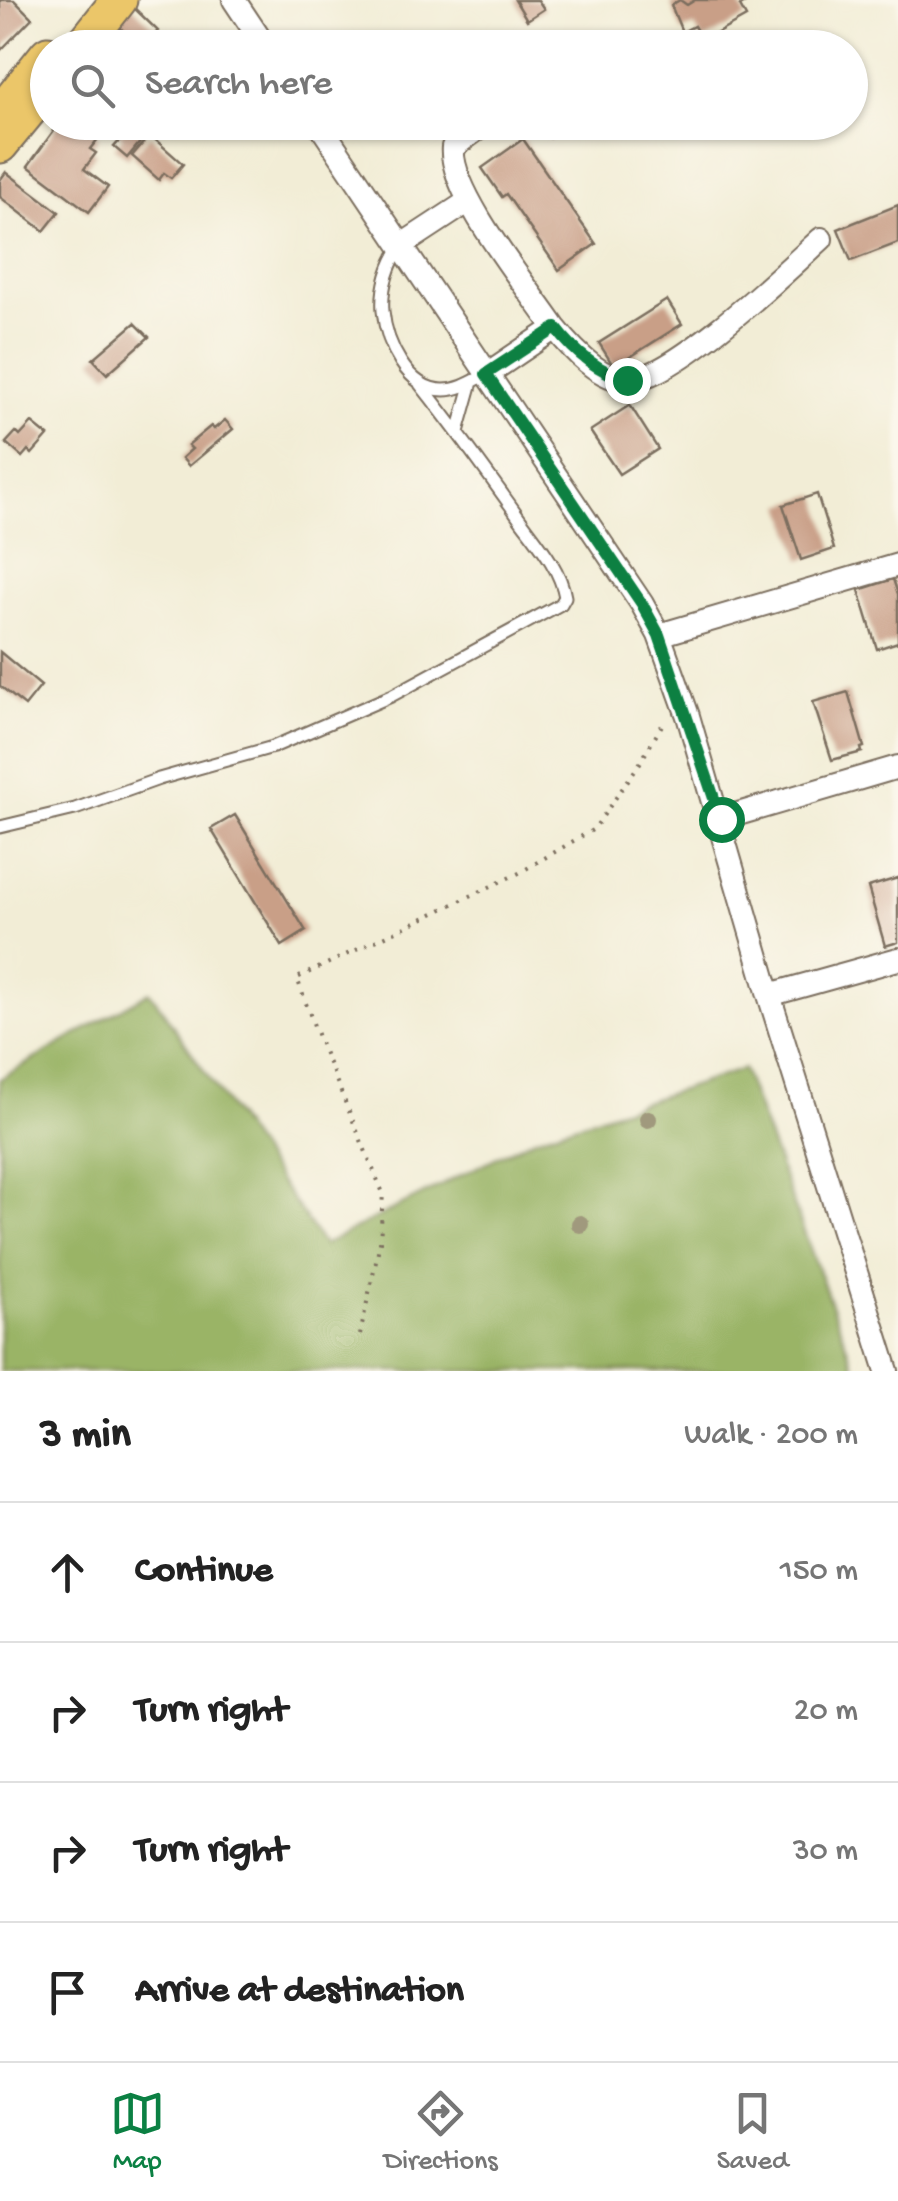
<!DOCTYPE html>
<meta charset="utf-8">
<style>
:root{--surface:#fff;--page:#f2f2f2;--text:#222;--muted:#767676;--line:#e0e0e0;--accent:#0b8043}
body{margin:0;font-family:"Gochi Hand",sans-serif;background:var(--page);color:var(--text)}
.stop{position:absolute;width:30px;height:30px;margin:-22px;border:8px solid #0b8043;border-radius:50%;background:#fff}
.stop.end{background:#0b8043;border-color:#fff;box-shadow:0 2px 10px #0008}
.list{margin:0;padding:0;list-style:none}
h2{display:flex;justify-content:space-between;align-items:center;height:130px;margin:0;padding:0 40px;font-size:42px}
h2 small{font-size:32px;font-weight:400;color:var(--muted)}
.list li{display:grid;grid-template-columns:65px 1fr auto;gap:30px;align-items:center;box-sizing:border-box;height:140px;padding:0 40px;border-top:2px solid var(--line)}
.list b{display:block;font-size:38px;white-space:nowrap}
.list em{font-size:32px;font-style:normal;color:var(--muted)}
.icon{flex:none;width:55px;height:55px;fill:none;stroke:currentColor;stroke-width:2;stroke-linecap:round;stroke-linejoin:round}
.map{position:relative;flex:none;width:898px;height:1371px;overflow:hidden}
.search{position:absolute;background:var(--surface);box-shadow:0 2px 8px #0004;left:30px;right:30px;top:30px;height:110px;display:flex;align-items:center;gap:25px;box-sizing:border-box;padding:0 35px;border-radius:55px;color:var(--muted);font-size:38px}
.sheet{height:690px;background:var(--surface)}
nav{display:flex;justify-content:space-around;align-items:center;box-sizing:border-box;height:140px;border-top:2px solid var(--line);background:var(--surface);font-size:28px;color:var(--muted)}
nav a{display:grid;justify-items:center;gap:5px}
nav .on{color:var(--accent)}
.map>svg:first-child{display:block}
</style>
<div class="map">
<svg width="898" height="1371" viewBox="0 0 898 1371">
<rect width="100%" height="100%" fill="#fbf7ec"/>
<filter id="ink" filterUnits="userSpaceOnUse"><feTurbulence type="fractalNoise" baseFrequency=".01" numOctaves="2"/><feDisplacementMap in="SourceGraphic" scale="20" xChannelSelector="R" yChannelSelector="G"/><feConvolveMatrix kernelMatrix="1 2 1 2 8 2 1 2 1" color-interpolation-filters="sRGB"/></filter>
<filter id="wash" filterUnits="userSpaceOnUse"><feTurbulence type="fractalNoise" baseFrequency=".0048" numOctaves="4" result="noise"/><feDisplacementMap in="SourceGraphic" scale="40" xChannelSelector="R" yChannelSelector="G"/><feGaussianBlur stdDeviation="2.25" result="paint"/><feColorMatrix in="noise" values="0 0 0 0 0 0 0 0 0 0 0 0 0 0 0 0 0 1.4 0 .05"/><feComposite in="paint" operator="in"/></filter>
<g filter="url(#wash)">
<rect width="100%" height="100%" fill="#f2edd6"/>
<path fill="#9ab466" stroke="#6a6f42" stroke-width="2.5" d="M150,992L323,1245L535,1138L743,1069L856,1371H0V1079Z"/>
<g id="blocks">
<path fill="#c99f87" d="M0,0H14L32,18L0,51Z
M515,0H538L544,9L527,20Z
M680,0L687,5L695,0H751L740,6L746,17L703,41L694,26L682,32L671,5Z
M130,4L158,31L141,48L113,21Z
M60,122H82L97,134L98,139L90,149L96,153L84,169L108,187L89,212L28,166Z
M128,122L146,135L127,158L114,147L123,137L118,134Z
M542,122H569L550,138L540,125Z
M150,135L183,164L171,178L164,173L159,180L132,156Z
M523,139L596,244L559,270L506,194L502,197L482,168Z
M6,172L59,212L44,231L0,197V180Z
M898,205V243L851,261L838,229Z
M667,300L682,324L614,367L599,343Z
M135,323L149,337L107,374L93,359Z
M630,405L658,449L619,474L590,431Z
M225,420L233,429L189,466L182,458L192,449L188,445L211,426L214,429Z
M32,423L48,436L32,454L28,450L22,457L6,443L16,432L20,436Z
M817,494L834,549L801,560L783,505Z
M893,579L898,594V642L877,649L859,590Z
M0,652L41,686L25,706L0,686Z
M848,692L864,747L861,748L862,752L832,760L813,702Z
M235,815L306,931L282,946L211,829Z
M898,878V942L885,946L868,887Z"/>
</g>
</g>
<g filter="url(#ink)">
<use href="#blocks" fill-opacity="0" stroke="#7b6e5e" stroke-width="2.5"/>
<g fill="none" stroke-linecap="round" stroke-linejoin="round">
<g stroke="#7b6e5e" stroke-width="15">
<path id="lane" d="M402,245C389,263 381,287 383,311C386,342 407,390 444,390C460,390 473,381 487,374
M458,432L472,382
M0,827L75,809L159,779L273,747L391,696L561,604L565,597C560,567 536,541 518,516C486,471 454,427 420,384"/>
</g>
<g stroke="#7b6e5e" stroke-width="26">
<path id="street" d="M234,0L266,48
M318,122L642,604L659,635L688,716L769,995L887,1371
M487,122L453,147C448,191 529,289 555,328
M402,245L469,201
M487,374L555,328C572,349 600,381 629,380C675,378 785,272 821,239
M659,635L898,565
M721,819L898,767
M769,995L898,959"/>
</g>
<g stroke="#7b6e5e" stroke-width="39">
<path id="primary" d="M81,48L119,0
M0,114L48,54
M0,145L37,100"/>
</g>
<path stroke="#7b6e5e" stroke-width="4" stroke-dasharray="2.5 8" stroke-linecap="butt" d="M360,1335L380,1242L383,1193L318,1037L297,978L519,873L594,829L640,763L665,720"/>
<use href="#lane" stroke="#fff" stroke-width="11"/>
<use href="#street" stroke="#fff" stroke-width="22"/>
<use href="#primary" stroke="#ebc669" stroke-width="35"/>
</g>
<g fill="#a0997d">
<circle cx="648" cy="1119" r="9"/>
<circle cx="580" cy="1224" r="9"/>
</g>
</g>
<g fill="none" stroke-linecap="round" stroke-linejoin="round" filter="url(#ink)">
<path stroke="#0b8043" stroke-width="12" d="M627,380C597,371 575,353 556,328L486,374L642,604L659,635L721,819"/>
</g>
</svg>
<div class="stop" style="left:721px;top:819px"></div>
<div class="stop end" style="left:627px;top:380px"></div>
<div class="search"><svg class="icon" aria-label="search" viewBox="0 0 24 24"><circle cx="10" cy="10" r="6"/><path d="M15 15l6 6"/></svg>Search here</div>
</div>
<section class="sheet">
<h2>3 min<small>Walk · 200 m</small></h2>
<ul class="list">
<li><svg class="icon" aria-label="ahead" viewBox="0 0 24 24"><path d="M12 20V5M6 11l6-6 6 6"/></svg><div><b>Continue</b></div><em>150 m</em></li>
<li><svg class="icon" aria-label="right" viewBox="0 0 24 24"><path d="M7 20v-9h11M14 6l5 5-5 5"/></svg><div><b>Turn right</b></div><em>20 m</em></li>
<li><svg class="icon" aria-label="right" viewBox="0 0 24 24"><path d="M7 20v-9h11M14 6l5 5-5 5"/></svg><div><b>Turn right</b></div><em>30 m</em></li>
<li><svg class="icon" aria-label="arrive" viewBox="0 0 24 24"><path d="M6 21V4h12l-3 4 3 4H6"/></svg><div><b>Arrive at destination</b></div></li>
</ul>
</section>
<nav>
<a class="on"><svg class="icon" aria-label="map" viewBox="0 0 24 24"><path d="M3 6l6-2 6 2 6-2v14l-6 2-6-2-6 2zM9 4v14M15 6v14"/></svg>Map</a>
<a><svg class="icon" aria-label="directions" viewBox="0 0 24 24"><path d="M12 3l9 9-9 9-9-9zM9 14v-3h6M13 9l2 2-2 2"/></svg>Directions</a>
<a><svg class="icon" aria-label="saved" viewBox="0 0 24 24"><path d="M7 4h10v16l-5-4-5 4z"/></svg>Saved</a>
</nav>
